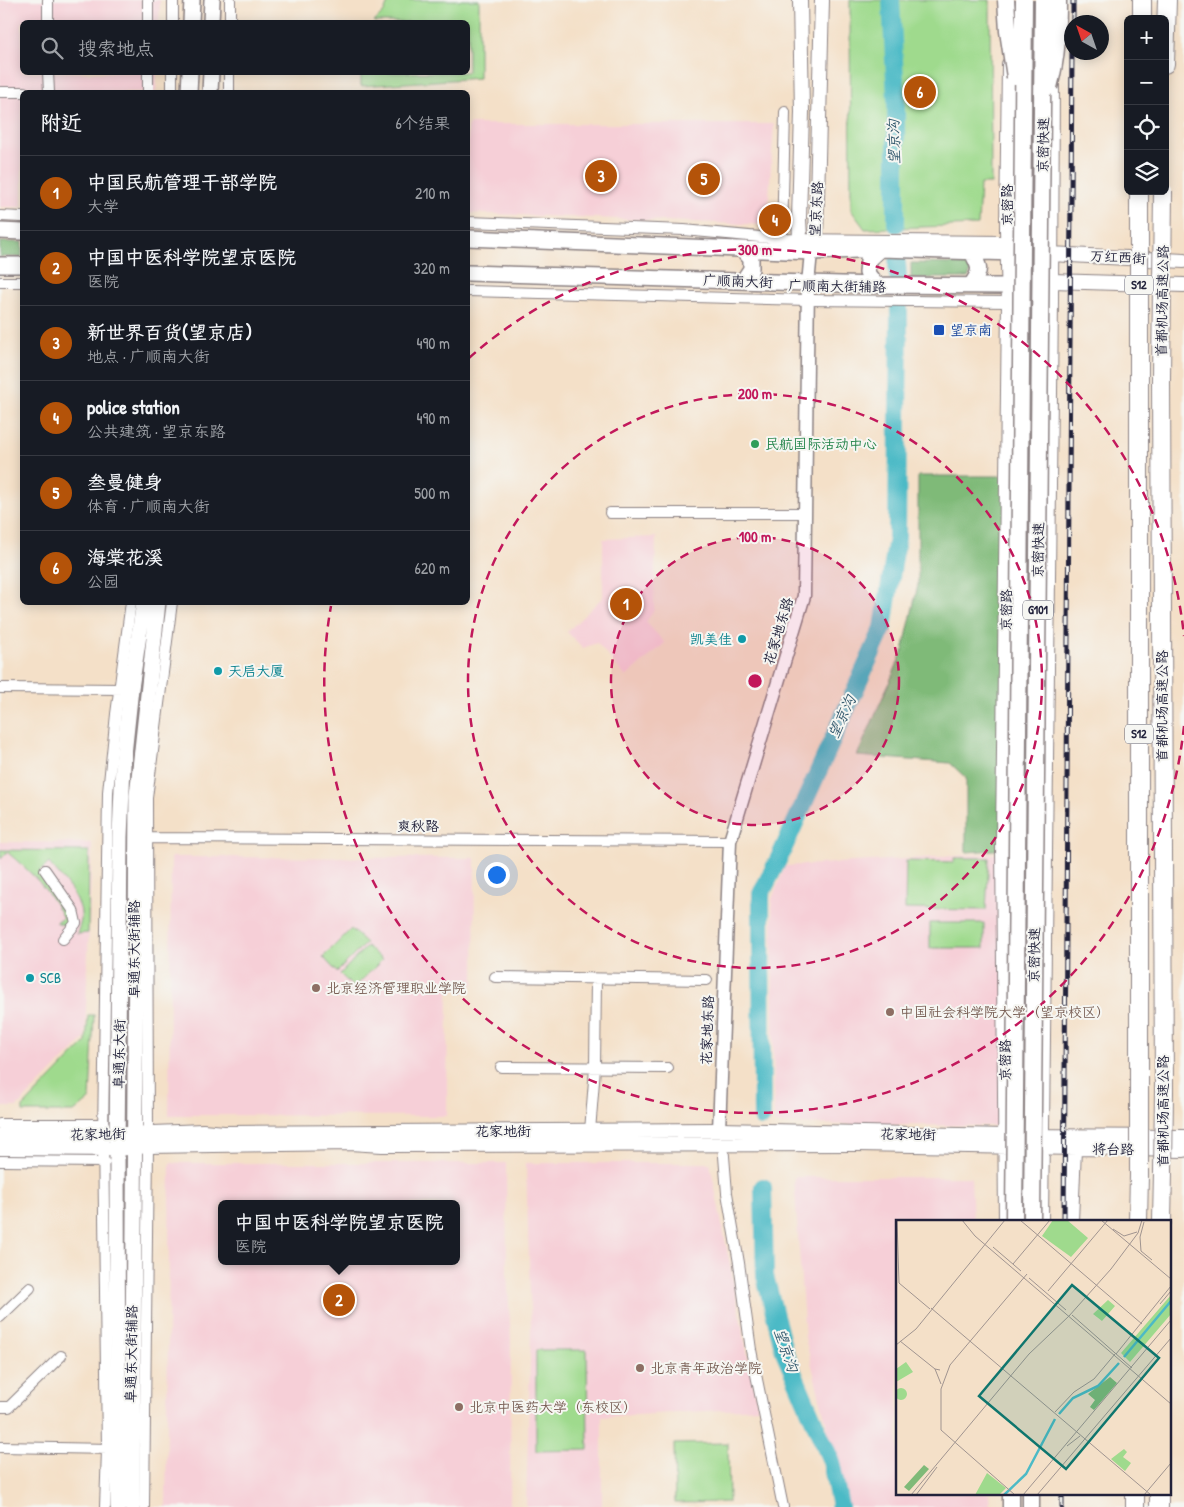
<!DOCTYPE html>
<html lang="zh">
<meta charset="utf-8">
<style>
:root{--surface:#171b24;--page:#20242c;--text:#f1f3f6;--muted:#9ea1a6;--line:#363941;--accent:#b45309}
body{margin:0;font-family:"Patrick Hand","LXGW WenKai TC",sans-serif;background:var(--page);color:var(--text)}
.controls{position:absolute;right:15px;top:15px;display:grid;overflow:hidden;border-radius:8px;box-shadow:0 2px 12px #0003}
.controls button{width:45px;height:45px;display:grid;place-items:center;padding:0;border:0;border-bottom:1px solid var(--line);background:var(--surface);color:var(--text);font:25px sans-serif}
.compass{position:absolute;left:1064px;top:15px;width:45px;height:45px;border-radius:50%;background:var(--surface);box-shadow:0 2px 12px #0003;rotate:320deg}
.you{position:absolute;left:496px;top:874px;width:18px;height:18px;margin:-12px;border:4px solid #fff;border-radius:50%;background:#1a73e8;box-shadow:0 0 0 8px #1a73e833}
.badge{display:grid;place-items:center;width:32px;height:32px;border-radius:50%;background:var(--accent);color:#fff;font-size:16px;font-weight:700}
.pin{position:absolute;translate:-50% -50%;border:2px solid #fff;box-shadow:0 1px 5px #0006}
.popup{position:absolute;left:218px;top:1200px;width:242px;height:65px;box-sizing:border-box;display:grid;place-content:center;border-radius:8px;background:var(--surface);filter:drop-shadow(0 1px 4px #0005);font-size:16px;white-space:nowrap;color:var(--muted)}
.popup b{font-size:19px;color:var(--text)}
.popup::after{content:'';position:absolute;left:50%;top:100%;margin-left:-10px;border:10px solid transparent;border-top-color:var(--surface)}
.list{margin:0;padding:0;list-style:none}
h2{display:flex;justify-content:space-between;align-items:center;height:65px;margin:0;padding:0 20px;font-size:21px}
h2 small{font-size:16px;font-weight:400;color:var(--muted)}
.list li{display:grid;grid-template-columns:32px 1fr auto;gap:15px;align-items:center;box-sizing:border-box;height:75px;padding:0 20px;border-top:1px solid var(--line)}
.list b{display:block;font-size:19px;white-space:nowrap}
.list p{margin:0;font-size:16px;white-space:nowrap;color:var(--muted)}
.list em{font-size:16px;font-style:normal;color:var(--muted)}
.icon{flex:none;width:28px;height:28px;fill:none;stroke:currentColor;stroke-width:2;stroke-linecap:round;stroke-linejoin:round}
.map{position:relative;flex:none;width:1184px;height:1507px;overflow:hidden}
.search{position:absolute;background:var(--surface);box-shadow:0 2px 12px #0003;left:20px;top:20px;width:450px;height:55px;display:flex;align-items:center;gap:12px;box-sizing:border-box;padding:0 18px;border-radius:8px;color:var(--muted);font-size:19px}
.panel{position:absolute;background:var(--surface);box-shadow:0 2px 12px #0003;left:20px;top:90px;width:450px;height:515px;border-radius:8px}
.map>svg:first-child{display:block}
</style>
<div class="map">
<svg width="1184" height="1507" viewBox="0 0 1184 1507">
<rect width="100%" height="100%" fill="#f6f6f2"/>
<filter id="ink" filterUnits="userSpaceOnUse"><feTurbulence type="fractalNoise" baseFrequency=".02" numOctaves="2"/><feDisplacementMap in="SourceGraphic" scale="10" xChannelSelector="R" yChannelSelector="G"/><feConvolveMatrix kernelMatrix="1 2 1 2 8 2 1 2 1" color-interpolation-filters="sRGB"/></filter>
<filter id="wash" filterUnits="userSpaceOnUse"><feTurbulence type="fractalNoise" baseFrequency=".0096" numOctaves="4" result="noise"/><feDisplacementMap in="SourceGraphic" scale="20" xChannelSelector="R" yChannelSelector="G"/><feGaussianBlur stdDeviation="1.12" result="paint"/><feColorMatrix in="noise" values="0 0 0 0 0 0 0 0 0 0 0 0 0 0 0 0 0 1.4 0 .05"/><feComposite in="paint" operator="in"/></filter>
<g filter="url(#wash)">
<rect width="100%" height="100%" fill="#f4e0c8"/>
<path fill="#f6cfd7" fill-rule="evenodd" d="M0,0H160L159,22H22V72L157,73L156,92H22V207H0Z
M468,124H774L767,225L468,213Z
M656,537L654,610L646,622L665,643L626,677L597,643L583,648L567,632L603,597V539Z
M0,842L92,843L85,1038L17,1107H0Z
M1007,853L1008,1126L774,1124L772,899L785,866Z
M171,857L475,858L474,984L448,992L447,1116L169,1115Z
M170,1163H506L507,1272L511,1339L510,1507H166ZM222,1204H456V1261H222Z
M526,1163H710L758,1408L602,1417V1507H526L531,1328Z
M794,1177H971L973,1221H898V1493H989L990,1507H847L805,1338Z"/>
<path fill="#9fda8d" stroke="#607e64" d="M389,0H479V78L361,86V73L468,72V22H374L384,12Z
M850,0H990L991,184H980L978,225L865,229L851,210Z
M0,850L89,851L88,933L77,934C79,927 82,921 81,914C81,898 59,875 49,863L39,872L70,918L66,926L56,922L63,918C46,886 34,875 7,852L1,859Z
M954,858H989L986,910L905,909L906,861L954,862Z
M930,923H984V948H930Z
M351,929L366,943L337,972L323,957Z
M367,946L382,960L354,988L340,974Z
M88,1015H94L90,1099L74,1112H23V1107L86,1042Z
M536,1350H587L588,1450L536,1451Z
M728,1443L729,1502L675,1503L674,1444Z"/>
<path fill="#7fba78" stroke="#506e5a" d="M0,242H22V257H0Z
M911,263L968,264L973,266L968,278H911Z
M918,476H1015L1008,849L966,852V778L950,763L857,756L903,651L918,585Z"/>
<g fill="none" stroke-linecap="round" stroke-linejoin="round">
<path stroke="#4cbac6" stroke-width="18" d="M891,0L896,100V224
M897,263L898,276
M762,1117L761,894L781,854L883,628L897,538L899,308
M763,1187L765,1276L784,1351L831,1461L840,1507"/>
</g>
</g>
<g filter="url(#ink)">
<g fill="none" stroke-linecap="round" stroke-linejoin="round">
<g stroke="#8b8182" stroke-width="12">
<path id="minor" d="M48,0V22
M148,0V22
M173,22V0
M230,22V0
M48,72L49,92
M148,72V92
M0,92H24
M172,92V72
M229,92V72
M0,216L22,217
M468,222L684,230L782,239L1007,241L1012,242
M782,239L785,112
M0,282H22
M468,291L808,300L1009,302L1042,285
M610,513H805
M0,688L124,689
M143,838L730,841
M45,870L73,910L76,923L63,939
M495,977L707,980
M501,1067L668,1068
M0,1124H104
M590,1131L595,1068L596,979
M723,1144L727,1193L739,1263L751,1350L783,1507
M0,1161L105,1162
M0,1317L30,1288
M0,1407H9L61,1356
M0,1447L111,1449
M105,1507L107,1450L103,1135L108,792L116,714L131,602
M144,1507L148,1146L147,798L172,602"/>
</g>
<g stroke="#8b8182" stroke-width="15">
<path id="tertiary" d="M719,1130L730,841L804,596L808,284L811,252"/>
</g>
<g stroke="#8b8182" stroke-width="16">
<path id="secondary" d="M800,0L802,112L799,219L800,238L811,252
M811,252L816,239L822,0
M1051,254L1184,261
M1052,281L1184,285
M0,1135H103L203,1131L224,1133L719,1130L1006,1136L1184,1137
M0,1148L117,1149L148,1146L350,1143L382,1145L858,1144L1184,1150
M1006,1221L1003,840L1009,302L1007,229L1009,64
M1041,1221L1051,301L1052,76
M1071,1221L1074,1149"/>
</g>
<g stroke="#8b8182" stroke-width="18">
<path id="primary" d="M191,22L192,0
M211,22L212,0
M189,92L190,72
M210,92L211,72
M0,231L22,232
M468,238L811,252L880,249L1051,254
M743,250L751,259V269L743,281
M0,265H22
M468,273L876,285L1009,286L1052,281
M876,285L867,273L868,260L880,249
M971,285C982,270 980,267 971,251
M118,1507L117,1149L120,837L123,764L131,688L144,602
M132,1507L137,796L158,602"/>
</g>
<g stroke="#8b8182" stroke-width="19">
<path id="trunk" d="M1011,1507V1493
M1031,1507V1493"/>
</g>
<g stroke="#8b8182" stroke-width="20">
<path id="motorway" d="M1142,19V0
M1165,64L1167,0
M1161,378L1164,1091
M1139,1090V379
M1138,1221L1139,1175
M1162,1221L1163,1172
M1135,1507V1493
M1159,1507V1493"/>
</g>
<use href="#minor" stroke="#fff" stroke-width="10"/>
<use href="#tertiary" stroke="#fff" stroke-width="12"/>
<use href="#secondary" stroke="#fff" stroke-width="14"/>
<use href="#primary" stroke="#fff" stroke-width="15"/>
<use href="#trunk" stroke="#fff" stroke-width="16"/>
<use href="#motorway" stroke="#fff" stroke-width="18"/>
<g stroke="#22223b" stroke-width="5">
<path id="rail" d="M1073,22V0
M1064,1221L1072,52
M1062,1507V1493"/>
</g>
<use href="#rail" stroke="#f6f6f2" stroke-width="3" stroke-dasharray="9" stroke-linecap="butt"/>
<g stroke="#8b8182" stroke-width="19" stroke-linecap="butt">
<path id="trunk-bridge" d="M1006,0L1008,31L1015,77
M1049,87C1057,58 1058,30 1058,0
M1014,1221L1024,0
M1032,1221L1043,0"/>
</g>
<g stroke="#8b8182" stroke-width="20" stroke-linecap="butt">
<path id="motorway-bridge" d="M1139,191V379
M1161,378L1163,191
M1139,1090V1175
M1163,1172L1164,1091"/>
</g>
<use href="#trunk-bridge" stroke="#fff" stroke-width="16"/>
<use href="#motorway-bridge" stroke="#fff" stroke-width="18"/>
</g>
</g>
<circle cx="755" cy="681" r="144" fill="#c2185b" fill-opacity=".12"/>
<g fill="none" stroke="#c2185b" stroke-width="2.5" stroke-dasharray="9 6">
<circle cx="755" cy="681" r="144"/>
<circle cx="755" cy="681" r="287"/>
<path d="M1184 726A431 431 0 1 1 331 606M469 358A431 431 0 0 1 1184 636"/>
</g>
<rect fill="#1a4fb4" stroke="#f6f6f2" stroke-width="2" x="933" y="324" width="12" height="12" rx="2.5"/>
<circle fill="#2e9e5b" stroke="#f6f6f2" stroke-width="2" cx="755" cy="444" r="5"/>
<g fill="#0f9aa8" stroke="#f6f6f2" stroke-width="2">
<circle cx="742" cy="639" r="5"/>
<circle cx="218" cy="671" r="5"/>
<circle cx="30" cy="978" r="5"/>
</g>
<g fill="#8d6e63" stroke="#f6f6f2" stroke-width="2">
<circle cx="316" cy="988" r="5"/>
<circle cx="890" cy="1012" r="5"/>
<circle cx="640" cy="1368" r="5"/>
<circle cx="459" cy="1407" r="5"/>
</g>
<g text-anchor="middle" stroke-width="4" stroke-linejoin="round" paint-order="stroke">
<g fill="#f6f6f2" stroke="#626272" stroke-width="1">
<rect x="1125" y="275.5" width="28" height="19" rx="4"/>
<rect x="1023" y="600.5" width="30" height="19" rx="4"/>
<rect x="1125" y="724.5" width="28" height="19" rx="4"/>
</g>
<g font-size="12" font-weight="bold" fill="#22223b">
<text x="1139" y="289">S12</text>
<text x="1038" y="614">G101</text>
<text x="1139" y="738">S12</text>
</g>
<g font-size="14" fill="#22223b" stroke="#f6f6f2">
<text transform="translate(1043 145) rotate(-89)" y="5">京密快速</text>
<text transform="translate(1007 205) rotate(-90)" y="5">京密路</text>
<text transform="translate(816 209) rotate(-87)" y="5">望京东路</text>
<text transform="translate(1118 257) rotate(3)" y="5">万红西街</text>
<text transform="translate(738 281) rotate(2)" y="5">广顺南大街</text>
<text transform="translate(837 286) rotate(1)" y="5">广顺南大街辅路</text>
<text transform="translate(1162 301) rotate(-89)" y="5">首都机场高速公路</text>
<text transform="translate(1038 550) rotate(-89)" y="5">京密快速</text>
<text transform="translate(1006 610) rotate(-89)" y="5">京密路</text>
<text transform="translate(778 631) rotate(-73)" y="5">花家地东路</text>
<text transform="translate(1162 706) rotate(-90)" y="5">首都机场高速公路</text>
<text x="418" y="831">爽秋路</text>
<text transform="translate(134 949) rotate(-90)" y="5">阜通东大街辅路</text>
<text transform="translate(1034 955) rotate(-89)" y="5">京密快速</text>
<text transform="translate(707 1030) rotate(-88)" y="5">花家地东路</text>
<text transform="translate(119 1054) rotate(-89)" y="5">阜通东大街</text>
<text transform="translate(1005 1060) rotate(-91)" y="5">京密路</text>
<text transform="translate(1163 1111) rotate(-90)" y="5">首都机场高速公路</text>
<text x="503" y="1136">花家地街</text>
<text transform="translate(98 1134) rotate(-1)" y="5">花家地街</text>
<text transform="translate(908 1134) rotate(1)" y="5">花家地街</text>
<text transform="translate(1113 1149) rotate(1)" y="5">将台路</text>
<text transform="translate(131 1354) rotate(-89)" y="5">阜通东大街辅路</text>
</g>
<g font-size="14" fill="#164399" stroke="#f6f6f2" text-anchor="start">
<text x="950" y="335">望京南</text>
</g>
<g font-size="14" fill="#27864d" stroke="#f6f6f2" text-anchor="start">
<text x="765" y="449">民航国际活动中心</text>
</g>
<g font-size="14" fill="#0d838f" stroke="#f6f6f2" text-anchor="start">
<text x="732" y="644" text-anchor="end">凯美佳</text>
<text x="228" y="676">天启大厦</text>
<text x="40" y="983">SCB</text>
</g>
<g font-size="14" fill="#785e54" stroke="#f6f6f2" text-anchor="start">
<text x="326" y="993">北京经济管理职业学院</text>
<text x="900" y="1017">中国社会科学院大学（望京校区）</text>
<text x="650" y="1373">北京青年政治学院</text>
<text x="469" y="1412">北京中医药大学（东校区）</text>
</g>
<g font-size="15" font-style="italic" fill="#31576c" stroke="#f6f6f2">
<text transform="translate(894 142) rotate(-91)" y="5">望京沟</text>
<text transform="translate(842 717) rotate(-65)" y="5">望京沟</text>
<text transform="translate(786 1350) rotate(71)" y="5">望京沟</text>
</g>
</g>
<g transform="translate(896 1220)">
<rect width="275" height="275" fill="#f4e0c8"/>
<path d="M157,0H171L192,18L175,37L146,16ZM275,75V94L234,142L225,133ZM212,80L219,86L206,101L197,94ZM10,142L17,152L0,162V149ZM-1 174a6 6 0 1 1 12 0a6 6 0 1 1-12 0ZM228,229L231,232L227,237L235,243L229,251L215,239ZM91,253L110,268L103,275H79Z" fill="#9fda8d"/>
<path d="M214,157L221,163L198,190L194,187L199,180L192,174ZM28,245L33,249L13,271L8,267Z" fill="#7fba78"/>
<path fill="none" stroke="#4cbac6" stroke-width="2.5" d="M228,137L275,81M163,194L177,178L202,166L223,143M108,275L130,254L159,199"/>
<path fill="none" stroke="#a09490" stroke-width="1" d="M1,0L3,63L34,89M66,0L79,16L275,184M124,0L246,104M205,0L275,59M248,2L244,17L245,31L256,40M217,9L228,16L241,12M97,27L125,51M117,44L154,0M133,58L170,90M152,71L212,0M264,84L275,71M35,88L255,275M176,95L236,148M4,121L39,149L44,150M0,125L20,109L109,0M220,134L275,66M39,149L45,164M159,192L178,172L198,159L219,134M171,226L184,216M15,275L133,134L173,96L215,49L242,13L246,0M20,275L41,247M119,275L45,210V169L54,145L131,54M127,275L275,100M141,275L275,118M248,275L275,243"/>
<path fill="#0f766e" fill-opacity="0.15" stroke="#0f766e" stroke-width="2.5" d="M176,65L263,138L170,249L83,176Z"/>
<rect width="275" height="275" fill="none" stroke="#22223b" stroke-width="2.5"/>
</g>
<circle cx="755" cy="681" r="8" fill="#c2185b" stroke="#f6f6f2" stroke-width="2.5"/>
<g font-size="15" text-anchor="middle" font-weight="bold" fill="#c2185b" stroke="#f6f6f2" stroke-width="4" stroke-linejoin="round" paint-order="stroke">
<text x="755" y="255">300 m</text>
<text x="755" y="399">200 m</text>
<text x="755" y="542">100 m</text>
</g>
</svg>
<div class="controls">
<button>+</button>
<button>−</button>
<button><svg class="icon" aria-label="locate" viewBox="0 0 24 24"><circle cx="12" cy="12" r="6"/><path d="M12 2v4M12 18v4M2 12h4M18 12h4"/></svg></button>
<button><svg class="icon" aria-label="layers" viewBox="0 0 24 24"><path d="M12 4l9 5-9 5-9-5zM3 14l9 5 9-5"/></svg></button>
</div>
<svg class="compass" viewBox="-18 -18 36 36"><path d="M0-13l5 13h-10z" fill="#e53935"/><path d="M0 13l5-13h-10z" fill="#9ea1a6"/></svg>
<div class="you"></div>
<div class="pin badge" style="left:626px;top:604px">1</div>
<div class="pin badge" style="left:339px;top:1300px">2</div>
<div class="popup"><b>中国中医科学院望京医院</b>医院</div>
<div class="pin badge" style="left:601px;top:176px">3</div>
<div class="pin badge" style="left:775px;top:220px">4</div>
<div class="pin badge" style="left:704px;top:179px">5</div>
<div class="pin badge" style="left:920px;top:92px">6</div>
<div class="search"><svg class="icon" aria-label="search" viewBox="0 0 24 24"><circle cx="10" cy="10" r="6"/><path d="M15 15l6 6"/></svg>搜索地点</div>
<section class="panel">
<h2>附近<small>6个结果</small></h2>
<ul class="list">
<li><span class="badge">1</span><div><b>中国民航管理干部学院</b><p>大学</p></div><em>210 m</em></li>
<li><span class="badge">2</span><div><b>中国中医科学院望京医院</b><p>医院</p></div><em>320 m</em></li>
<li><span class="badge">3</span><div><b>新世界百货(望京店)</b><p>地点 · 广顺南大街</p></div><em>490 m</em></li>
<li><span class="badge">4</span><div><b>police station</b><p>公共建筑 · 望京东路</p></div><em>490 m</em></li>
<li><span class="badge">5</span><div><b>叁曼健身</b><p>体育 · 广顺南大街</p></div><em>500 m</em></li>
<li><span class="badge">6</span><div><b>海棠花溪</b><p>公园</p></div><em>620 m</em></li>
</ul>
</section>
</div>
